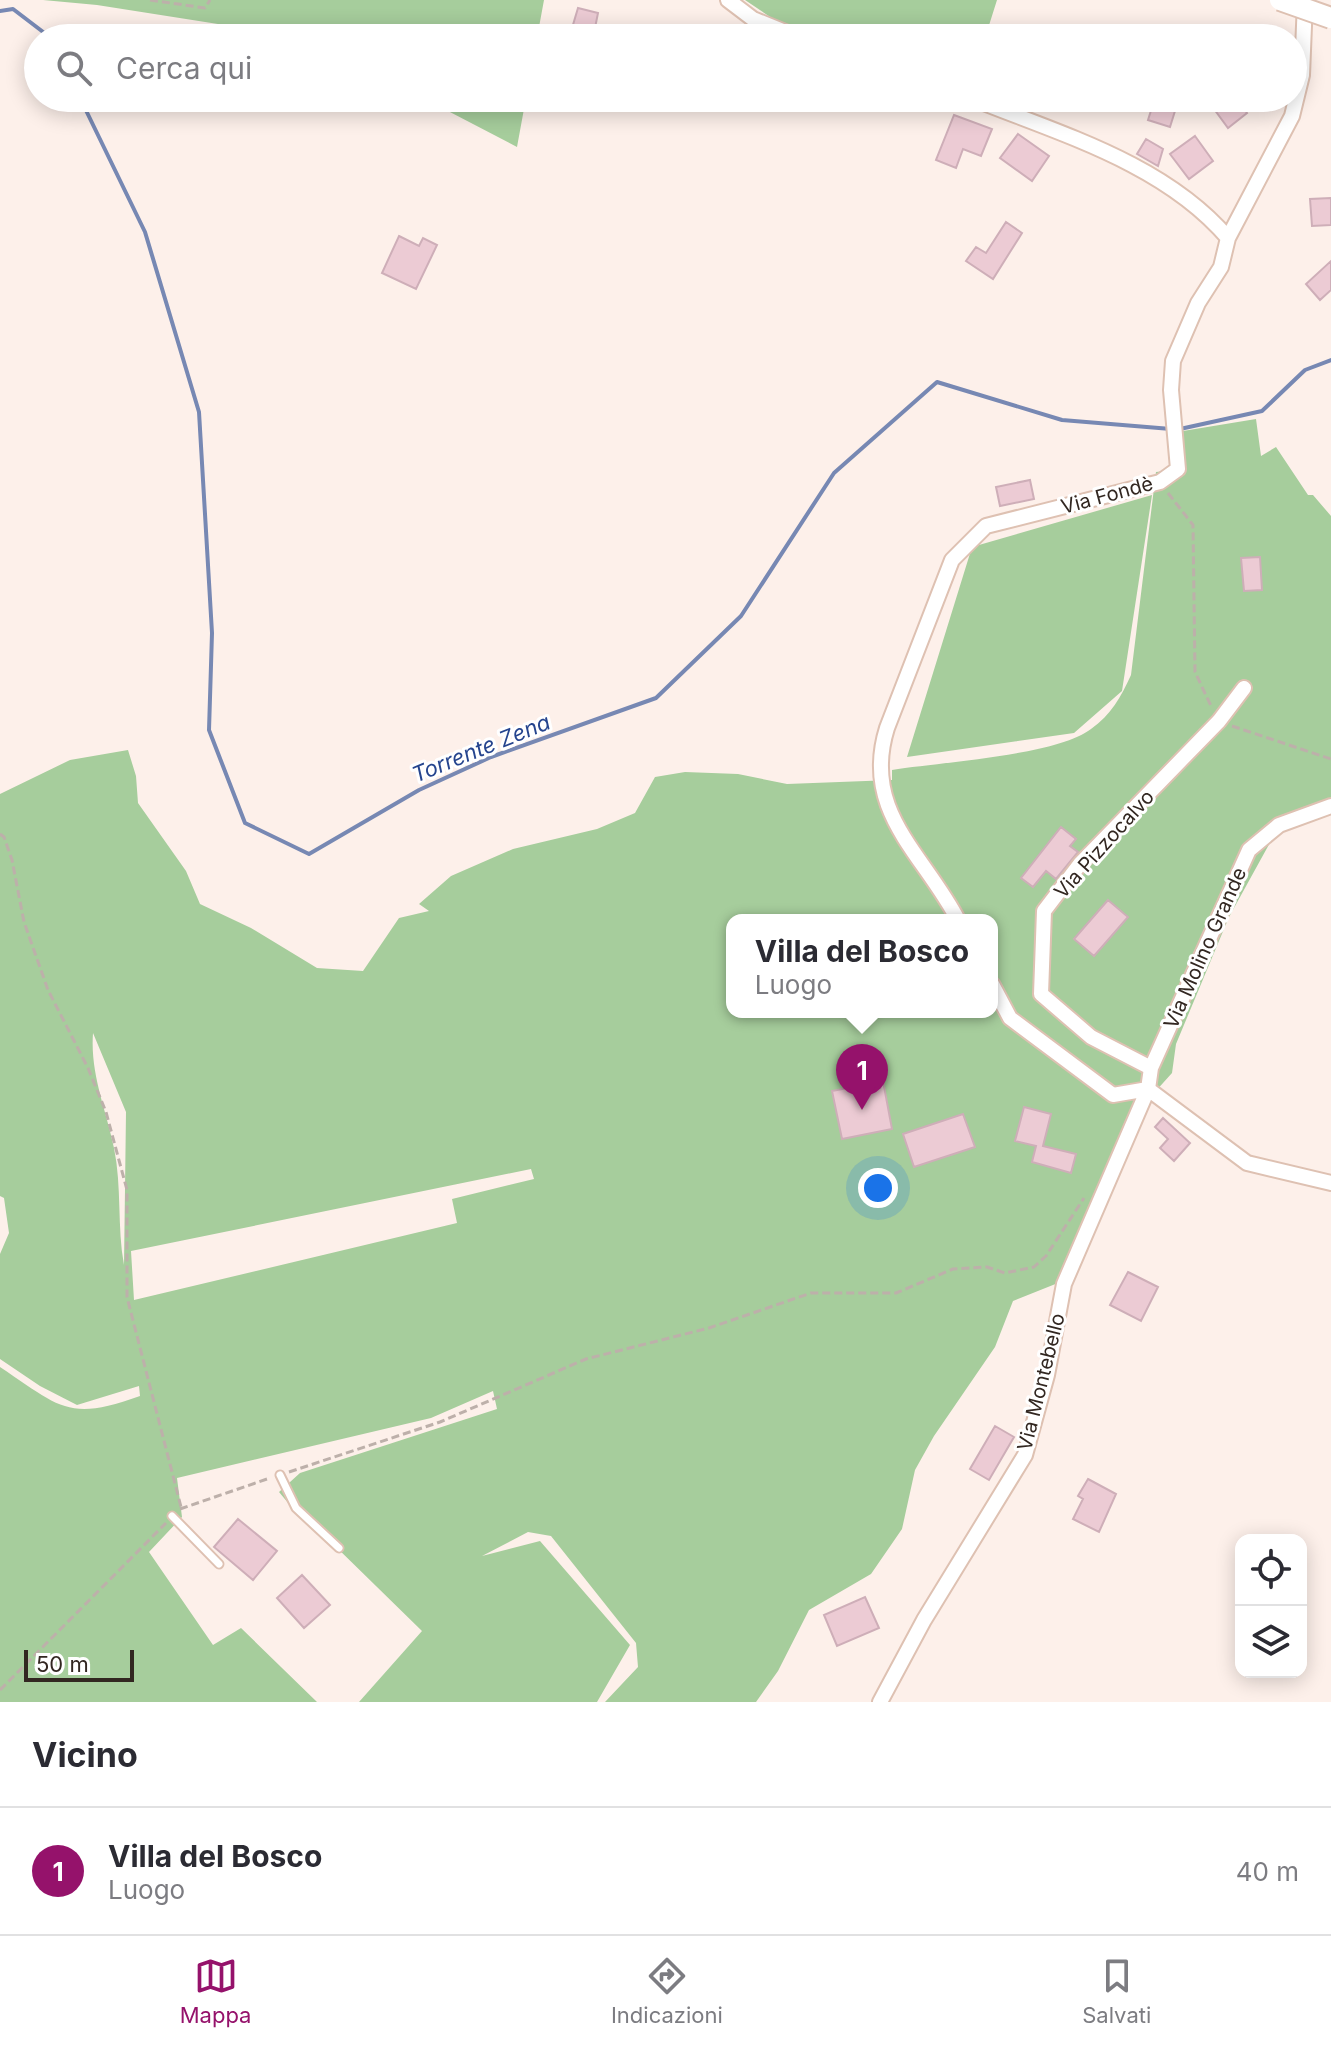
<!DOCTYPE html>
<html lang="it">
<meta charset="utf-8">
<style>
:root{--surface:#fff;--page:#f7f7f7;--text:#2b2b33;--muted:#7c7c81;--line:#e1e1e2;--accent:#95126b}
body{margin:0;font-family:Inter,sans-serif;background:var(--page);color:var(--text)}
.controls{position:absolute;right:24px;bottom:24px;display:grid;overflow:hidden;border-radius:16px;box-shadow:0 4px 20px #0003}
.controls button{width:72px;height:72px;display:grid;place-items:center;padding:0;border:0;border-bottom:2px solid var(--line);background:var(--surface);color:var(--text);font:40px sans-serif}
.scale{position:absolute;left:24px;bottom:20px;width:110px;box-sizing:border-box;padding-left:8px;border:4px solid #322721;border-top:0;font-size:22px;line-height:28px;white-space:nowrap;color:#322721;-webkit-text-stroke:6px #fff;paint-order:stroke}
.you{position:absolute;left:878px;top:1188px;width:28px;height:28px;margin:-20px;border:6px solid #fff;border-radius:50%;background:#1a73e8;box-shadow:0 0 0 12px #1a73e833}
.badge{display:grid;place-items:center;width:52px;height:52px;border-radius:50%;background:var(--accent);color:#fff;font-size:26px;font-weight:700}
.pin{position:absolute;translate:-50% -66px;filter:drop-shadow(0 2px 4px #0008)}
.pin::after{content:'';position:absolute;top:42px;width:28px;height:24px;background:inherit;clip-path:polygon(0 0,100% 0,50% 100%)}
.popup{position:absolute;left:726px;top:914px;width:272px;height:104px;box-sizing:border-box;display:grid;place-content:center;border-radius:16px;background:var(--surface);filter:drop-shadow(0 2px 6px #0005);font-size:26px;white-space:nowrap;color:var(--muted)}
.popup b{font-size:30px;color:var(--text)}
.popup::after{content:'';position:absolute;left:50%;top:100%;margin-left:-16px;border:16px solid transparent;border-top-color:var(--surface)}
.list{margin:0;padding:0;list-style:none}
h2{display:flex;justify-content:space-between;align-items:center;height:104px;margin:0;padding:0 32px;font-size:34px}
h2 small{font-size:26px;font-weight:400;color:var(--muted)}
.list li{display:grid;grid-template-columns:52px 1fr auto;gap:24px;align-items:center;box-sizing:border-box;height:128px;padding:0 32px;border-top:2px solid var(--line)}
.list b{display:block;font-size:30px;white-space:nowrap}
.list p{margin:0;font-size:26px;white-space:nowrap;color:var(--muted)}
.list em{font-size:26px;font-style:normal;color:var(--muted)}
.icon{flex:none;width:44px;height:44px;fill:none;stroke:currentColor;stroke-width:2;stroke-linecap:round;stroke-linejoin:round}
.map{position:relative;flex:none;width:1331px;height:1702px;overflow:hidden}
.search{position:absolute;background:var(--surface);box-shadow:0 4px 20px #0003;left:24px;right:24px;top:24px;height:88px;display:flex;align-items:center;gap:20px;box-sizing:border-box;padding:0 28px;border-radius:44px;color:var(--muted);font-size:30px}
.sheet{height:232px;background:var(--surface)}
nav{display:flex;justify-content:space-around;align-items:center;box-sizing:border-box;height:112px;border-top:2px solid var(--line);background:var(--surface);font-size:22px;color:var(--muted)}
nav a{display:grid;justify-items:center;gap:4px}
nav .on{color:var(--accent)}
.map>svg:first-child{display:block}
</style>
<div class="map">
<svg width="1331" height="1702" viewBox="0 0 1331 1702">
<rect width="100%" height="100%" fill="#fdf0ea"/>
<path fill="#a6cd9c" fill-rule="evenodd" d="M43,0H544L537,38H307L97,5Z
M745,0H997L985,38H821L782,25Z
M423,98H526L517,147Z
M1256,419L1261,456L1276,447L1308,495H1313L1331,516V808L1293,822L1272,839L1229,917L1176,1044L1172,1073L1136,1113L1073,1277L1013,1301L995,1347L934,1436L915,1470L902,1529L871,1574L809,1610L778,1671L756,1702H605L638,1667L636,1643L551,1536L528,1532L482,1556L540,1541L630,1645L597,1702H359L422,1631L331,1542L304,1522L279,1492L300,1473L497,1409L493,1391L431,1418L177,1478L182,1517L149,1552L213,1645L241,1628L317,1702H0V1367C60,1407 68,1422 140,1396L139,1386L77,1405L40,1386L0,1359V1254L9,1233L4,1198L0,1196V794L70,760L128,750L136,776L138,803L186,871L200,904L251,928L317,968L363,971L399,918L429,911L419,904L451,876L513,849L597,829L635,813L655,777L685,772L738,774L787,784L892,780V770C940,762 1055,756 1091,729C1111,715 1121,697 1131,675L1156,472L1185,469L1183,431ZM732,920H992V1012H732ZM93,1033L126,1112L124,1265C117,1227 122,1187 114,1148C106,1109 90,1074 93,1033ZM531,1169L534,1179L452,1199L457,1223L134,1300L131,1251Z
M1152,495L1122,691L1074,733L907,757L972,547Z"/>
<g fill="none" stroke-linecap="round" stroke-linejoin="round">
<path stroke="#7788b3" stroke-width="4" d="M0,11L13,9L51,38
M80,98L145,232L199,412L212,633L209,730L245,823L309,854L419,790L491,757L656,698L741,616L834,473L937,382L1062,420L1171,429
M1180,429L1262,411L1305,370L1331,360"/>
</g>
<path fill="#eccbd4" stroke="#ceaeb8" stroke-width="2" d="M578,8L598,13L593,38L570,35Z
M1155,98H1179L1170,127L1148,120Z
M1206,98H1236L1247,113L1228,128Z
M954,115L992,129L981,156L963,149L956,168L936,160Z
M1018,134L1049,156L1032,181L1000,158Z
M1195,136L1213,161L1189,179L1170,154Z
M1146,139L1163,149L1158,166L1137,154Z
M1331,198V225L1312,226L1310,199Z
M1006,222L1022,233L993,279L966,261L976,247L986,253Z
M399,236L419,246L423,238L437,245L416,289L382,273Z
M1331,261V290L1320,300L1306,284Z
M1030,480L1034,499L1000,506L996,487Z
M1260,557L1262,590L1244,591L1241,558Z
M1061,827L1076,839L1070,846L1078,852L1056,879L1046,871L1033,887L1021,878Z
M1108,900L1128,917L1094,956L1074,939Z
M883,1081L892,1129L842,1139L832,1091Z
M1024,1107L1051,1114L1043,1146L1076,1154L1071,1173L1032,1162L1036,1146L1015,1141Z
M963,1114L975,1147L914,1167L903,1134Z
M1163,1118L1190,1143L1174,1161L1160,1148L1168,1139L1155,1127Z
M1128,1272L1158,1287L1141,1321L1110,1305Z
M995,1426L1014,1437L989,1480L970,1469Z
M1088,1479L1116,1494L1099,1532L1073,1519L1083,1499L1078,1496Z
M238,1519L277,1551L253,1580L214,1547Z
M302,1575L330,1605L304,1628L277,1598Z
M865,1597L879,1628L837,1646L824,1615Z"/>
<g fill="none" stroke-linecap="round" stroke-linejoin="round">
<g stroke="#dec1b2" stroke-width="11">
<path id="lane" d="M280,1475L296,1508L339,1548
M172,1516L219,1564"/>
</g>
<g stroke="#dec1b2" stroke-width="18">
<path id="street" d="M728,0L753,19L800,38
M971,98C1060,134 1164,163 1228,238
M958,920C923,853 861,811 887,728L952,560L986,526L1160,482L1178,469L1171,390L1173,361L1198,303L1221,267L1228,238L1292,116L1302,75L1305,1
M992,984L1010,1018L1113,1095L1148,1089
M1151,1068L1091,1037L1041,994L1044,911L1080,864L1219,721L1244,688
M1148,1089L1247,1163L1331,1183
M880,1702L924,1620L1025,1455L1047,1375L1064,1284L1148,1089L1151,1068L1249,850L1279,825L1331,806"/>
</g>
<path stroke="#bdb0aa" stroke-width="3" stroke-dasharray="8 4" stroke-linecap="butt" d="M150,0L205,8L210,0
M1168,493L1193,525L1195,672L1211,706
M1232,726L1331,759
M0,834L4,837L12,860L24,922L48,990L88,1068L106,1112L127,1190V1297L181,1507
M289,1472L440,1422L586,1359L709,1328L811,1293H896L953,1269L987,1267L1005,1273L1034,1267L1046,1256L1084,1198
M180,1509L270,1478
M0,1690L166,1523"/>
<use href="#lane" stroke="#fff" stroke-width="7"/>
<use href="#street" stroke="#fff" stroke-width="14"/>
<g stroke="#dec1b2" stroke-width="24" stroke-linecap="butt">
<path id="secondary-bridge" d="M1280,0L1331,18"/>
</g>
<use href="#secondary-bridge" stroke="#fff" stroke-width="20"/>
</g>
<g text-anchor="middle" stroke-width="6" stroke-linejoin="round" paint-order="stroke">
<g font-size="20" fill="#322721" stroke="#fff">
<text transform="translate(1107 495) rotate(-15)" y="7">Via Fondè</text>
<text transform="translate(1104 844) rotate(-48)" y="7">Via Pizzocalvo</text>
<text transform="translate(1205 948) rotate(-66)" y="7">Via Molino Grande</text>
<text transform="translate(1041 1382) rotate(-76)" y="7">Via Montebello</text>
</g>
<g font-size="22" font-style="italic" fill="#25448e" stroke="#fff">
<text transform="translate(481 748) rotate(-22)" y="8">Torrente Zena</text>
</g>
</g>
</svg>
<div class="controls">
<button><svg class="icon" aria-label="locate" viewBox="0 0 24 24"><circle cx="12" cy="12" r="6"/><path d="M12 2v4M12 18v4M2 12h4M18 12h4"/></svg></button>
<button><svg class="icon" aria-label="layers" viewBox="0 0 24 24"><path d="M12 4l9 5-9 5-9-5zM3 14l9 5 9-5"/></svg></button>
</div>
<div class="scale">50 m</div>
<div class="you"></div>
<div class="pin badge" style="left:862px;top:1110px">1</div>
<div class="popup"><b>Villa del Bosco</b>Luogo</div>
<div class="search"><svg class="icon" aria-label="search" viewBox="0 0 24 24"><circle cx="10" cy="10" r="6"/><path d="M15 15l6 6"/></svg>Cerca qui</div>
</div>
<section class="sheet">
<h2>Vicino<small></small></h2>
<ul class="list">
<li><span class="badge">1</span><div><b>Villa del Bosco</b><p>Luogo</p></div><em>40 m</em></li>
</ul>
</section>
<nav>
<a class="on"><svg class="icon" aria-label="map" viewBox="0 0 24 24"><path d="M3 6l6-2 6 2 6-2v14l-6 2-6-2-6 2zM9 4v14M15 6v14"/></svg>Mappa</a>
<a><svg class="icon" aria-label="directions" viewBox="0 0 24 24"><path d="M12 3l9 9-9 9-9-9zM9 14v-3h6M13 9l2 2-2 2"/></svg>Indicazioni</a>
<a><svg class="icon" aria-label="saved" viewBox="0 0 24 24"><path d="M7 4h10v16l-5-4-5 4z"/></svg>Salvati</a>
</nav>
